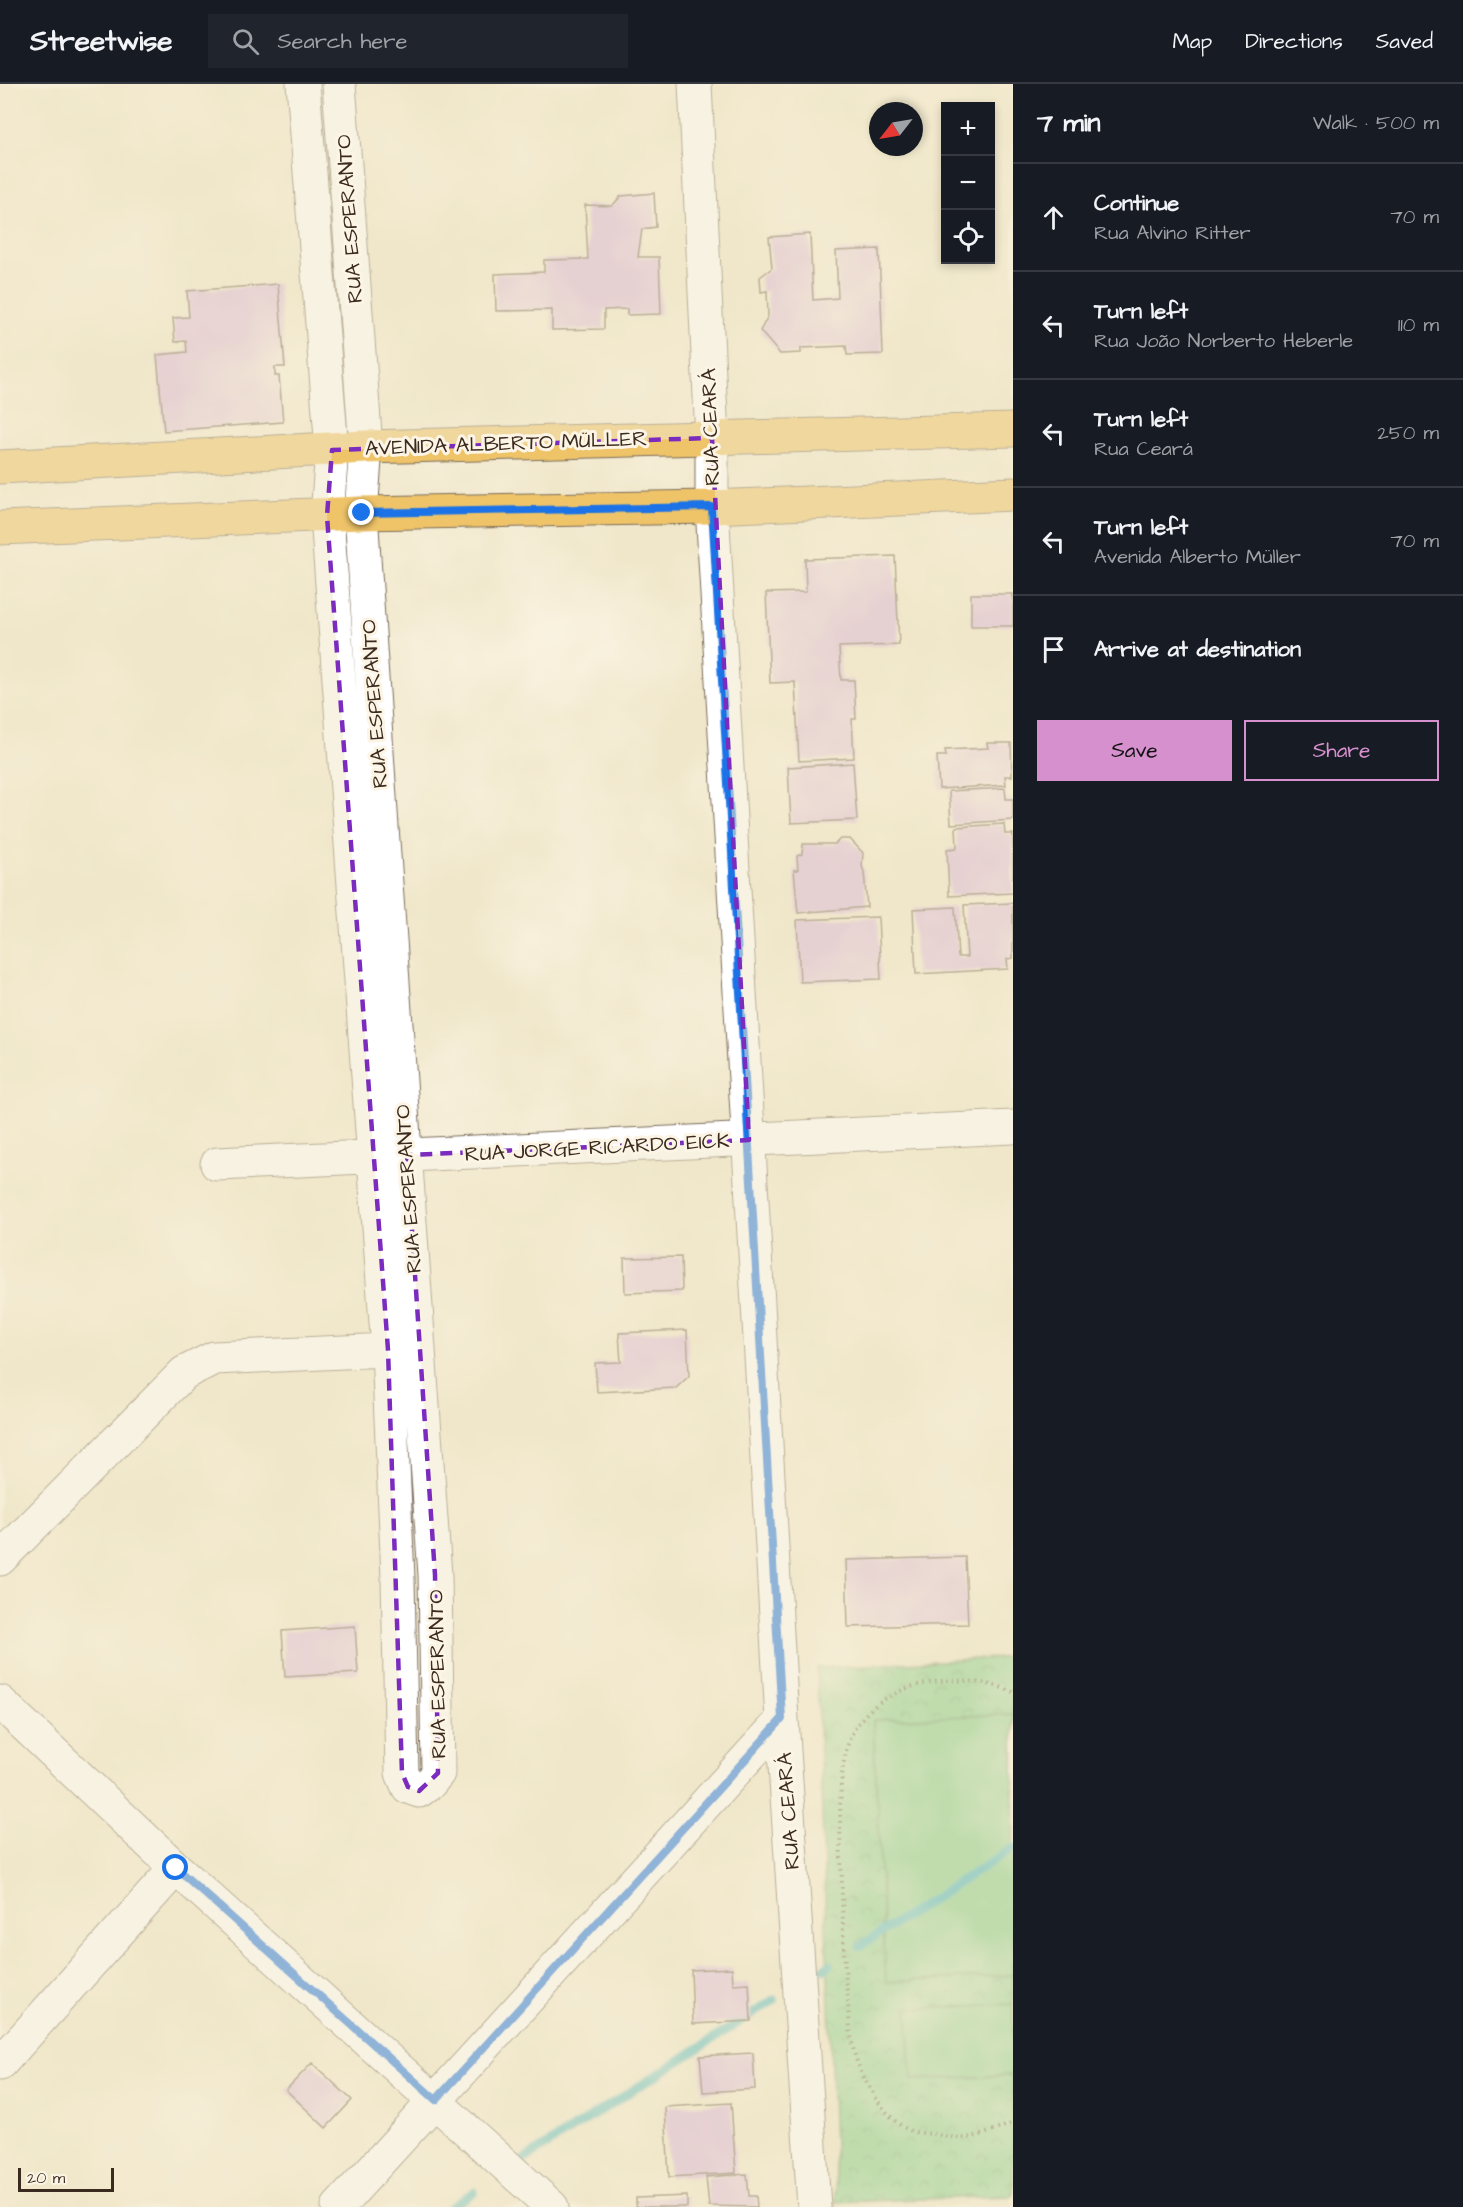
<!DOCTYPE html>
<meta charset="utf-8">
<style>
:root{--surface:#171b24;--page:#20242c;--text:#f1f3f6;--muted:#9ea1a6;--line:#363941;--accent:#d690ce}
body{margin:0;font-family:"Architects Daughter",sans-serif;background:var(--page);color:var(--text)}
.controls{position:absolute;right:18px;top:18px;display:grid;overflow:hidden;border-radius:0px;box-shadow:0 3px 9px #0003}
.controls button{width:54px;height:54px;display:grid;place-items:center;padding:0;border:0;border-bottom:2px solid var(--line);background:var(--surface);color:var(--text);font:30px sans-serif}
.compass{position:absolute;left:869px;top:18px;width:54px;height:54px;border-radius:50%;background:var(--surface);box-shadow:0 3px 9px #0003;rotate:239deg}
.scale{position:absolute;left:18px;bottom:15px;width:96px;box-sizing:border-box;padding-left:6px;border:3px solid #3b2a1e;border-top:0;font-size:16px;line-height:21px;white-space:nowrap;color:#3b2a1e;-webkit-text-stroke:4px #fcf5e5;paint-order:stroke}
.stop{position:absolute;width:18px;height:18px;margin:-14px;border:4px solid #1a73e8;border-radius:50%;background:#fff}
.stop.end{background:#1a73e8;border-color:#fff;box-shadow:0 2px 6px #0008}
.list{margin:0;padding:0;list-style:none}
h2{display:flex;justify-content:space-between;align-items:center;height:78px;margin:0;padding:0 24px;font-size:26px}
h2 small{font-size:20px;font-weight:400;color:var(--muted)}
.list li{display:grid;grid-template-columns:39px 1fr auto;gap:18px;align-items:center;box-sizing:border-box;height:108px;padding:0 24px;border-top:2px solid var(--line)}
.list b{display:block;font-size:22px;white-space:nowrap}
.list p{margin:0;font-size:20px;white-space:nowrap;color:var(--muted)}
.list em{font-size:20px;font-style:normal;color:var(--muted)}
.actions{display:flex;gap:12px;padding:18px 24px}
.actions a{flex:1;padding:14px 0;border:2px solid var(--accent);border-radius:0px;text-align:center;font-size:21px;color:var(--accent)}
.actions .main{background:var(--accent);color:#111}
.icon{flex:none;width:33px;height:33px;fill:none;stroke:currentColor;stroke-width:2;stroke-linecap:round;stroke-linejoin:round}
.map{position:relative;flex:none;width:1013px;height:2123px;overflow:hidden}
header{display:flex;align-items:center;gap:36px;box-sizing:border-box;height:84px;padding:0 30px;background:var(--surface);border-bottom:2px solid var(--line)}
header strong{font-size:28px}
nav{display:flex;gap:33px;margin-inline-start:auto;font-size:21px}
.search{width:420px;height:54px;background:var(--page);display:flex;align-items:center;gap:15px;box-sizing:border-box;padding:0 21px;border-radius:0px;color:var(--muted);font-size:22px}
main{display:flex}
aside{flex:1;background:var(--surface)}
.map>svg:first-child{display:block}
</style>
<header>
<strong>Streetwise</strong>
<div class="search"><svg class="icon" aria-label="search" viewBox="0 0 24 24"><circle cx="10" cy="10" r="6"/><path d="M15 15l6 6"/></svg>Search here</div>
<nav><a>Map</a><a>Directions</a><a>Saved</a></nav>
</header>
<main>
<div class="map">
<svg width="1013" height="2123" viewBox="0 0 1013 2123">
<defs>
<pattern id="park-crowns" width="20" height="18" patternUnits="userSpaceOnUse" patternTransform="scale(1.5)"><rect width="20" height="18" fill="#86cf8b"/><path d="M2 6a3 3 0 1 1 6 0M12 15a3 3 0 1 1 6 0" fill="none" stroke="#6fa871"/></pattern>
</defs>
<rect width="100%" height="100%" fill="#fcf5e5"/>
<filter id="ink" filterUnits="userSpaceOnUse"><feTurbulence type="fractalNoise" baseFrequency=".0167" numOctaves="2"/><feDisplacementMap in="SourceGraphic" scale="12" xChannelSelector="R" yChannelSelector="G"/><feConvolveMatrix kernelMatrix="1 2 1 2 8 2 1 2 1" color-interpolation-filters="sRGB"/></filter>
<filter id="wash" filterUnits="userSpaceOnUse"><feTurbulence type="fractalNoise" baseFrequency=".008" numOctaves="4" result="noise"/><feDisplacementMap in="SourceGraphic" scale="24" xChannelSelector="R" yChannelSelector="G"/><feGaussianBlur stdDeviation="1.35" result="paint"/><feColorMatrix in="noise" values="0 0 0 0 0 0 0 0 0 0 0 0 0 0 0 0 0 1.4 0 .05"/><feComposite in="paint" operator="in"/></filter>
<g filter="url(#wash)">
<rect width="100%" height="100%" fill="#f0e7cb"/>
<path fill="url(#park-crowns)" stroke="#607c54" stroke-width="1.5" d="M1013,1573V2112L836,2118L817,1584Z"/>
<path fill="#86cf8b" stroke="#607c54" stroke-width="1.5" d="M1013,1630V1891L886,1898L873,1636Z
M1013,1920V1991L912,1996L907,1925Z"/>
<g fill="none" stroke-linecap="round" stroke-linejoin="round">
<path stroke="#47b7be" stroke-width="9" d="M860,1862L1013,1764
M823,1885L830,1881
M519,2079L774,1916
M450,2123L474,2108"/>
</g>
<g id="blocks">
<path fill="#dab5dc" d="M654,109L656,143L642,145L638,173H659L661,230L627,231V225L604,226V245L552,246V226L496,227L495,190L544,188V176L588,175L585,121L612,122L621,112Z
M810,150L813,216L838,214L836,167L879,165L883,270L847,271L846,262L801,264V269L780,270L760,247L768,232L767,207L761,208L760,193L772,184L769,153Z
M278,200L285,283H275V292H279L283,338L164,347L157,271L187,268L186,257L175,258L173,234L189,233L187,207Z
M895,472L899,561L839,563L841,596H854L856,635H852L854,674L799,677L795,598L770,599L766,509L806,508L805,475Z
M971,510H1013V542H971Z
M987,659H1011L1012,692H1005L1006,701L939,705L937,672H946L945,666L988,664Z
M853,679L857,736L791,739L788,683Z
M1005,704L1006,715H1013V736L951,740L949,707Z
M1004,740L1005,750H1013V809L949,812L947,765L957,764L956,743Z
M840,755H850L863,769L862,782L864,788L867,823L798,829L794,786H798L797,772L802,770L803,760H835Z
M1013,819V874L1007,875L1008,885L916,890L913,825L955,823L958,873H967L964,821Z
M878,833L881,895L800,898L797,836Z
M681,1173L682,1207L625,1209L624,1174Z
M687,1246L689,1292L676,1304L597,1308L595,1279L621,1278L619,1249Z
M965,1473L968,1540L848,1543L846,1476Z
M355,1542L358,1589L285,1593L282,1547Z
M732,1884L733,1900L749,1899L751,1937L693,1940L691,1886Z
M753,1969L755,2005L703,2008L700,1972Z
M312,1979L352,2016L326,2044L286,2006Z
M731,2019L736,2089L669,2093L665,2023Z
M747,2090L749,2112H756L757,2123L709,2122L706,2093Z
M687,2112V2123H636V2114Z"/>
</g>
</g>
<g filter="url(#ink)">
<use href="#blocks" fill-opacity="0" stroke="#7a6c5b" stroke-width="1.5"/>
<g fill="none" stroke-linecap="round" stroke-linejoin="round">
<g stroke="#7a6c5b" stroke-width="35">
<path id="minor" d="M303,0L332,366L327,432L388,1266L398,1494L402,1689L408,1703L419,1707L430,1699L438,1689L435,1491L382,743L361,429L366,363L339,0
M695,0L712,354V423L782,1636L814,2123
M217,1080L1013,1043
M0,1475L184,1289L214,1274L408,1265
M0,1618L176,1784L552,2123
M0,1980L176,1784
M338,2123L782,1636"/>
</g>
<g stroke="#7a6c5b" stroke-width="35">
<path id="major" d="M0,383L366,363L1013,346
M0,444L361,429L712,423L1013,410"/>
</g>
<path stroke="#7a6c5b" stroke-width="4" stroke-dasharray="1.5 4.5" stroke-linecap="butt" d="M1013,1608C961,1586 885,1594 854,1646C833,1683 842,1766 842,1809C843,1845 844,1881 848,1918C849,1934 850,1952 854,1968C860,1992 884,2034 907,2045C914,2049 925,2049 933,2050C942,2052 952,2054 961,2054C978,2054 997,2045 1013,2039"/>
<use href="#minor" stroke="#fff" stroke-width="33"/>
<use href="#major" stroke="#efc469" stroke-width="33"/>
</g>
</g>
<g fill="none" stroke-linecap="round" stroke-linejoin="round" filter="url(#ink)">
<path stroke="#1a73e8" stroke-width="8" d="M176,1784L436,2016L782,1635L712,423L362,429"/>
</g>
<path d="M0 0H1013V2123H0ZM712,354L749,1056L407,1071L435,1491L438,1689L419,1707L408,1703L402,1689L388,1266L327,432L332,366Z" fill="#f0e7cb" fill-opacity=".55" fill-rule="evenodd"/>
<path fill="none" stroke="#7b2cbf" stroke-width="4.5" stroke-dasharray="12 8" stroke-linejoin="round" d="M712,354L749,1056L407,1071L435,1491L438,1689L419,1707L408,1703L402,1689L388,1266L327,432L332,366Z"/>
<g text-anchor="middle" stroke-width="6" stroke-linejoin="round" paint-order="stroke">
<g font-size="21" fill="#3b2a1e" stroke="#fcf5e5">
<text transform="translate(349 135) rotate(-94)" y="7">RUA ESPERANTO</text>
<text transform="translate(710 343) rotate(-92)" y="7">RUA CEARÁ</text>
<text transform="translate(506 359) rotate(-2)" y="7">AVENIDA ALBERTO MÜLLER</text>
<text transform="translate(374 620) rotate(-94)" y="7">RUA ESPERANTO</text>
<text transform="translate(597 1063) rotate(-3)" y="7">RUA JORGE RICARDO EICK</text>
<text transform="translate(408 1105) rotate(-94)" y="7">RUA ESPERANTO</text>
<text transform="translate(437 1590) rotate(-91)" y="7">RUA ESPERANTO</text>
<text transform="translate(788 1727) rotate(-94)" y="7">RUA CEARÁ</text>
</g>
</g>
</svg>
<div class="controls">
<button>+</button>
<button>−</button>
<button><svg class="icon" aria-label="locate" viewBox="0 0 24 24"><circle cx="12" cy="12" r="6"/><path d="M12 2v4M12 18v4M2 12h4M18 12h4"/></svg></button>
</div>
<svg class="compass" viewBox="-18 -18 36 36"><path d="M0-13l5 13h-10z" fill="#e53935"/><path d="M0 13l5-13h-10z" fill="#9ea1a6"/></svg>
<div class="scale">20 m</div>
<div class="stop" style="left:176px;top:1784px"></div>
<div class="stop end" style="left:362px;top:429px"></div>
</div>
<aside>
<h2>7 min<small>Walk · 500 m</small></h2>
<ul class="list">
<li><svg class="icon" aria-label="ahead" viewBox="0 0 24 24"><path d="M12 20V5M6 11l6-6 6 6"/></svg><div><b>Continue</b><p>Rua Alvino Ritter</p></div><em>70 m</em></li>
<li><svg class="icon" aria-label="left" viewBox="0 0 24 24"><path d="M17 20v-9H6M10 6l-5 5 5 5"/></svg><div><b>Turn left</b><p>Rua João Norberto Heberle</p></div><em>110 m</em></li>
<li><svg class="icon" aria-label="left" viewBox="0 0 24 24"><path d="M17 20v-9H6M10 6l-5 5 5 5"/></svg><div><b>Turn left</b><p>Rua Ceará</p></div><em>250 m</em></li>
<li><svg class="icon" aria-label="left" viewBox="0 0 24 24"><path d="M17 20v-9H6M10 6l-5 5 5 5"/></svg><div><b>Turn left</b><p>Avenida Alberto Müller</p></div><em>70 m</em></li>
<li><svg class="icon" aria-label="arrive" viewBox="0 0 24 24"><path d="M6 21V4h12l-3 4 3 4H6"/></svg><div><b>Arrive at destination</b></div></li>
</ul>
<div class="actions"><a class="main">Save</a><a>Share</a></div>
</aside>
</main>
